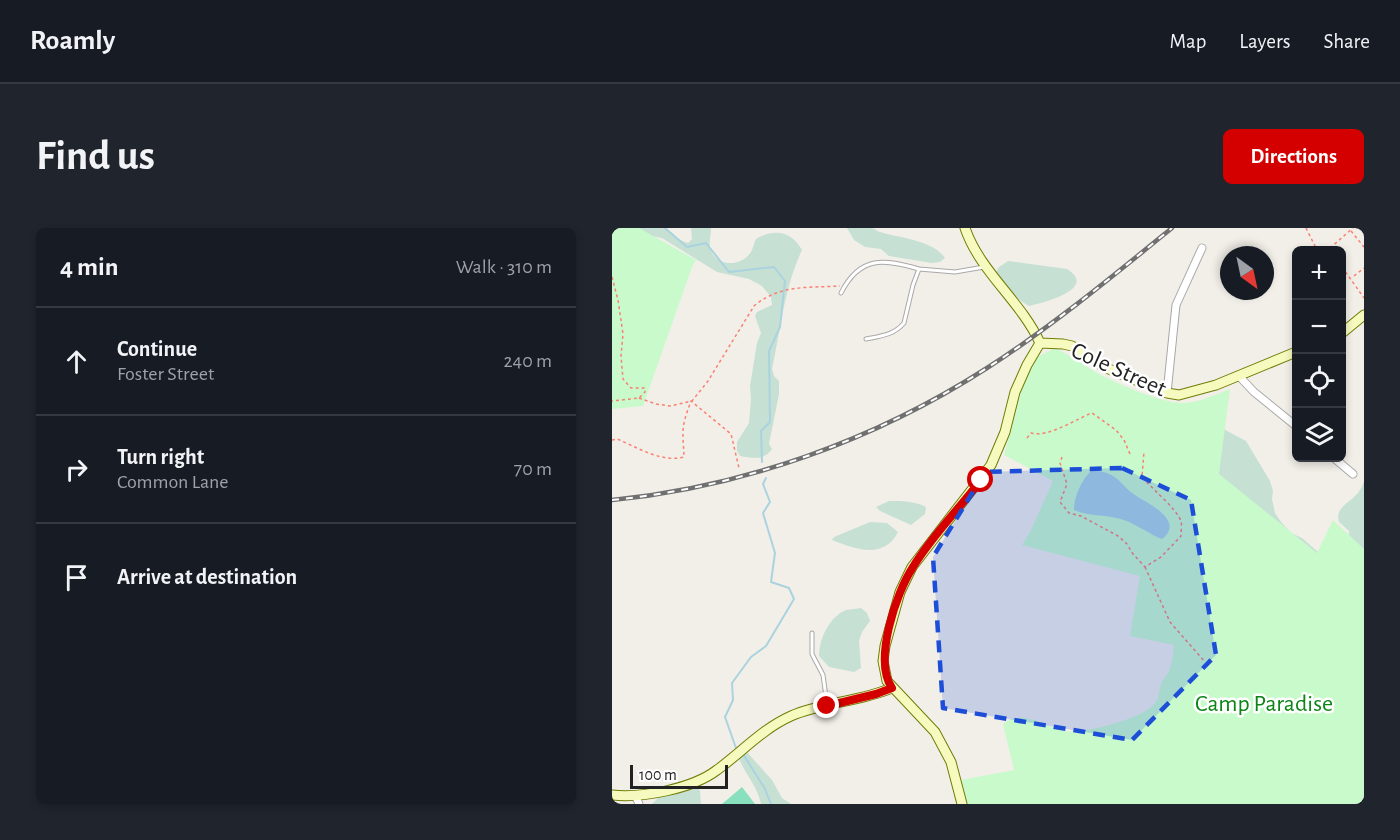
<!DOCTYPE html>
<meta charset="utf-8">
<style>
:root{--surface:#171b24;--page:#20242c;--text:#f1f3f6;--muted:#9ea1a6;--line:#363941;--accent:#d40000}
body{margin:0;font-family:"Alegreya Sans",sans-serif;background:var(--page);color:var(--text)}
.controls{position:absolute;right:18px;top:18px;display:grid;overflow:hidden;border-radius:9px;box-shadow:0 3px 9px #0003}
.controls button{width:54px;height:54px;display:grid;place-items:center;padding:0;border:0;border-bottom:2px solid var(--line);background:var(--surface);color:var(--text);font:30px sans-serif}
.compass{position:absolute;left:608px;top:18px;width:54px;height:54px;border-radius:50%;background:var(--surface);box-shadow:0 3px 9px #0003;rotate:147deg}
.scale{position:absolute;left:18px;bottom:15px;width:98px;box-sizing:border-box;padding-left:6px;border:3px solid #222;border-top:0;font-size:16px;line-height:21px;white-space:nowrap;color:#222;-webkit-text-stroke:4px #fff;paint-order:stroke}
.stop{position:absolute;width:18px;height:18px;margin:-14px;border:4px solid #d40000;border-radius:50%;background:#fff}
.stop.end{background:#d40000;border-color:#fff;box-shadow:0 2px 6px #0008}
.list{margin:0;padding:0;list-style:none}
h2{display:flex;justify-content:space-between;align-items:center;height:78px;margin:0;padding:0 24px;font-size:26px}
h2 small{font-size:20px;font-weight:400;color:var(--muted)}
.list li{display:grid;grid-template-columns:39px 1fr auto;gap:18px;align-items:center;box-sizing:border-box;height:108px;padding:0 24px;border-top:2px solid var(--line)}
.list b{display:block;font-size:22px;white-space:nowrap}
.list p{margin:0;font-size:20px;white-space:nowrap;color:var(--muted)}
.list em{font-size:20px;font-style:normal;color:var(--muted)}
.icon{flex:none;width:33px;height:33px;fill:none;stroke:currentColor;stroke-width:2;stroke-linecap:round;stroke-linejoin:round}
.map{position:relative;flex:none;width:752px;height:576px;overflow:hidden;border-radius:9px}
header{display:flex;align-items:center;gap:36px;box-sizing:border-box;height:84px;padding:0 30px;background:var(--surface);border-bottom:2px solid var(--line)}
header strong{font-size:28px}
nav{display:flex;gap:33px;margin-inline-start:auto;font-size:21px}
.intro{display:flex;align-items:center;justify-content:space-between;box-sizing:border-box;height:144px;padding:0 36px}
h1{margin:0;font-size:42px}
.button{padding:15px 27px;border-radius:9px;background:var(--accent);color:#fff;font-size:21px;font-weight:700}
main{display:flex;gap:36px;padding:0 36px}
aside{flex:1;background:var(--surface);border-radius:9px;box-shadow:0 3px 9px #0003}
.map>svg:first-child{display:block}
</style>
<header>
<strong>Roamly</strong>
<nav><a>Map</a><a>Layers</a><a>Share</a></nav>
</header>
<div class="intro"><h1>Find us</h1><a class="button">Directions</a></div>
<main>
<aside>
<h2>4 min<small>Walk · 310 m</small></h2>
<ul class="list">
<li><svg class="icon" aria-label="ahead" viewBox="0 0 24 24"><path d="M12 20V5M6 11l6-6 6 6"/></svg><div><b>Continue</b><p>Foster Street</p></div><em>240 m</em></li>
<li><svg class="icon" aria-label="right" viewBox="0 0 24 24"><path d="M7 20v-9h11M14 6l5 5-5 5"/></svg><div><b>Turn right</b><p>Common Lane</p></div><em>70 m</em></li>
<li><svg class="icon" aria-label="arrive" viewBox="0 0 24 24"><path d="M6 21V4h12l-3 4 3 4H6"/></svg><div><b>Arrive at destination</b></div></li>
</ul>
</aside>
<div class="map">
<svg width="752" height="576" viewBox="0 0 752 576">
<rect width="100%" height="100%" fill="#f2efe9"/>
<path fill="#c6e0d4" d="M0,0H53L68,12L76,15L80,11L79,0H99C99,6 97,14 98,19C102,39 129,40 139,24C141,21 142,15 144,11C162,0 180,3 190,22C172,60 169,100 160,141L162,148L167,153V166L157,216L160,221C152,233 141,230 128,228L125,223V214L137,195L139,171L138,158L145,115L149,105L143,88L145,84L160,77L159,69L150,58L137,51L105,44L50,10Z
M235,0C243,0 252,0 259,0C266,1 261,2 268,4C287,10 321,12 333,30L328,34L320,35L277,28L269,21L253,19L242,12Z
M396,33L455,41C487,61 430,75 417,78C404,70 389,59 384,44L387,39Z
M602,196L634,213L658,253L661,263L660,271L663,285L669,294L679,305L690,310L707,325L737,311V303L727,294C722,278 741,274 748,262C750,259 751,256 752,253V412L536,241Z
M277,273C289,273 303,273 314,279L313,286L299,297L268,283L264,279Z
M258,294L275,295L286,304C272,332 243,321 220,312L222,309Z
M249,380L255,385L258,393L250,404L247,413L249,440L242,444L217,439L207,428C207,411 217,389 234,382C238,381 245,381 249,380Z
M133,522L160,552L170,570L179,576H149C145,557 132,545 126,528Z
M84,556L88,563L89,576H40L48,568Z"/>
<path fill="#c8facc" d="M0,0H27L84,32L80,39L31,178L0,181Z
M443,120C458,127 471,137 487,146C506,156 548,174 569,175C586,175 603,167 618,161L607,246L705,325L721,292L752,321V576H353L349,552L402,542L391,496C413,480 431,499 452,503C472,506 532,491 544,474C547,469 547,462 549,456C551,450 557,446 558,440C561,433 561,424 562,417L518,408L528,348L410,317L419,302L441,253L392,227L412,154L423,130Z"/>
<path fill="#88e0be" d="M130,559L143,576H110Z"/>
<path fill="#aad3df" d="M480,242C509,245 505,256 526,269C541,278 572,294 550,311C537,306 526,297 512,292C496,286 478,289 462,282C462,268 470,251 480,242Z"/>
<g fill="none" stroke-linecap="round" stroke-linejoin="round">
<path stroke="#aad3df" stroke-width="2" d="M53,0L75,19L94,15L117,44L162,39L173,53L168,99L157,123L158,194L149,203L150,234
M127,523L124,520L113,489L121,472L120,455L139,429L154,418L182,371L177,360L159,354L163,325L151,285L158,274L151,256L154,250
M131,526L153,561L159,576"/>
<g stroke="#a9a9a9" stroke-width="5">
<path id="lane" d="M307,41L343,44L372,39
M229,65C248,27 273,31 307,41L301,57L292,95C282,107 269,108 254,111
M200,405V426L211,447L215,476"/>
</g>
<g stroke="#a9a9a9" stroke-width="9">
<path id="street" d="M627,148L642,164L684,198
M555,165L564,77L590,20
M722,230L741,246
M23,567L27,576"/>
</g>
<g stroke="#707d05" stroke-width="11">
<path id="secondary" d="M353,0C368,44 409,73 428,115
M730,105L752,87
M428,115L451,116L460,118L492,139L555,165L567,167L604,157L684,124
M0,567C31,570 80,561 105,542C130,524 150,501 179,488C210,474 247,474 280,460
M350,576L339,534L323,504L275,453L271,433L273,418L288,364L300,339L379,237L393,204L403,164L415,137L428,115"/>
</g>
<path stroke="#fa8072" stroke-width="1.5" stroke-dasharray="3 3" stroke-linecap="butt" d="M694,0L705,22
M739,3L752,19
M718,20L741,0
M730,39L752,70
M742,48L752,40
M0,49L6,72L11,106L9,128L11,151L19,160H33V164L27,170L0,173
M27,170L44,176L58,178L80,173L96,153L142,78C168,56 197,60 228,58
M415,210L419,205C436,210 464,191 480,185L504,202L512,212L518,226
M0,212L5,211C25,219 49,235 72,229C72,222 71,215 71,208C70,197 75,184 79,173L119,206L127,240
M450,229L448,235L455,256L448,274L457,285L469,288L506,308L515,316L521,326L533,339L549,329L569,308C569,304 570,297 569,293C563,279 541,262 530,249L532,223
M533,339L558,394L593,434"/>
<use href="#lane" stroke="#fff" stroke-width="3"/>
<use href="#street" stroke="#fff" stroke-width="7"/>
<use href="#secondary" stroke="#f7fabf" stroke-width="9"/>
<g stroke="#707070" stroke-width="4.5">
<path id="rail" d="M0,272C132,259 263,212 375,140C439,99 501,48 560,0"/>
</g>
<use href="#rail" stroke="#fff" stroke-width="2" stroke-dasharray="7" stroke-linecap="butt"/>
</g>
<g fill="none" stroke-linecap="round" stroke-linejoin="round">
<path stroke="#d40000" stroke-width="8" d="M215,478L264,466L280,460C261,433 284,365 301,339C320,308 347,281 369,252"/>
</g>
<path fill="#1d4ed8" fill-opacity="0.2" stroke="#1d4ed8" stroke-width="4.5" stroke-dasharray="12 8" stroke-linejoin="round" d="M510,240L579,272L604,427L520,512L331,480L321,329L373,244Z"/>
<g text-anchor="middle" stroke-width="5" stroke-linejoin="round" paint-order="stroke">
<g font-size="24" fill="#222" stroke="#fff">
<text transform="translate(507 141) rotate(24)" y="8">Cole Street</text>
</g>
<g font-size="24" fill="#0c8416" stroke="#fff">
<text x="652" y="483">Camp Paradise</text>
</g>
</g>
</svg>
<div class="controls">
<button>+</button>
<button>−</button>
<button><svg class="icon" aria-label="locate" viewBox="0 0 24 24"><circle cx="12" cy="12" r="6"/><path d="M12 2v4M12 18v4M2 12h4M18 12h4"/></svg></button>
<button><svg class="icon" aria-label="layers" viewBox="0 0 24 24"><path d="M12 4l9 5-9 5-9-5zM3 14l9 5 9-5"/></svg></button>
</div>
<svg class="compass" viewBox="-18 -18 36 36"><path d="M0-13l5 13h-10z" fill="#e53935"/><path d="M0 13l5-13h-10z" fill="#9ea1a6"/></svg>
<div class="scale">100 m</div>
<div class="stop" style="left:369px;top:252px"></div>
<div class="stop end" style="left:215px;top:478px"></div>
</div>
</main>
